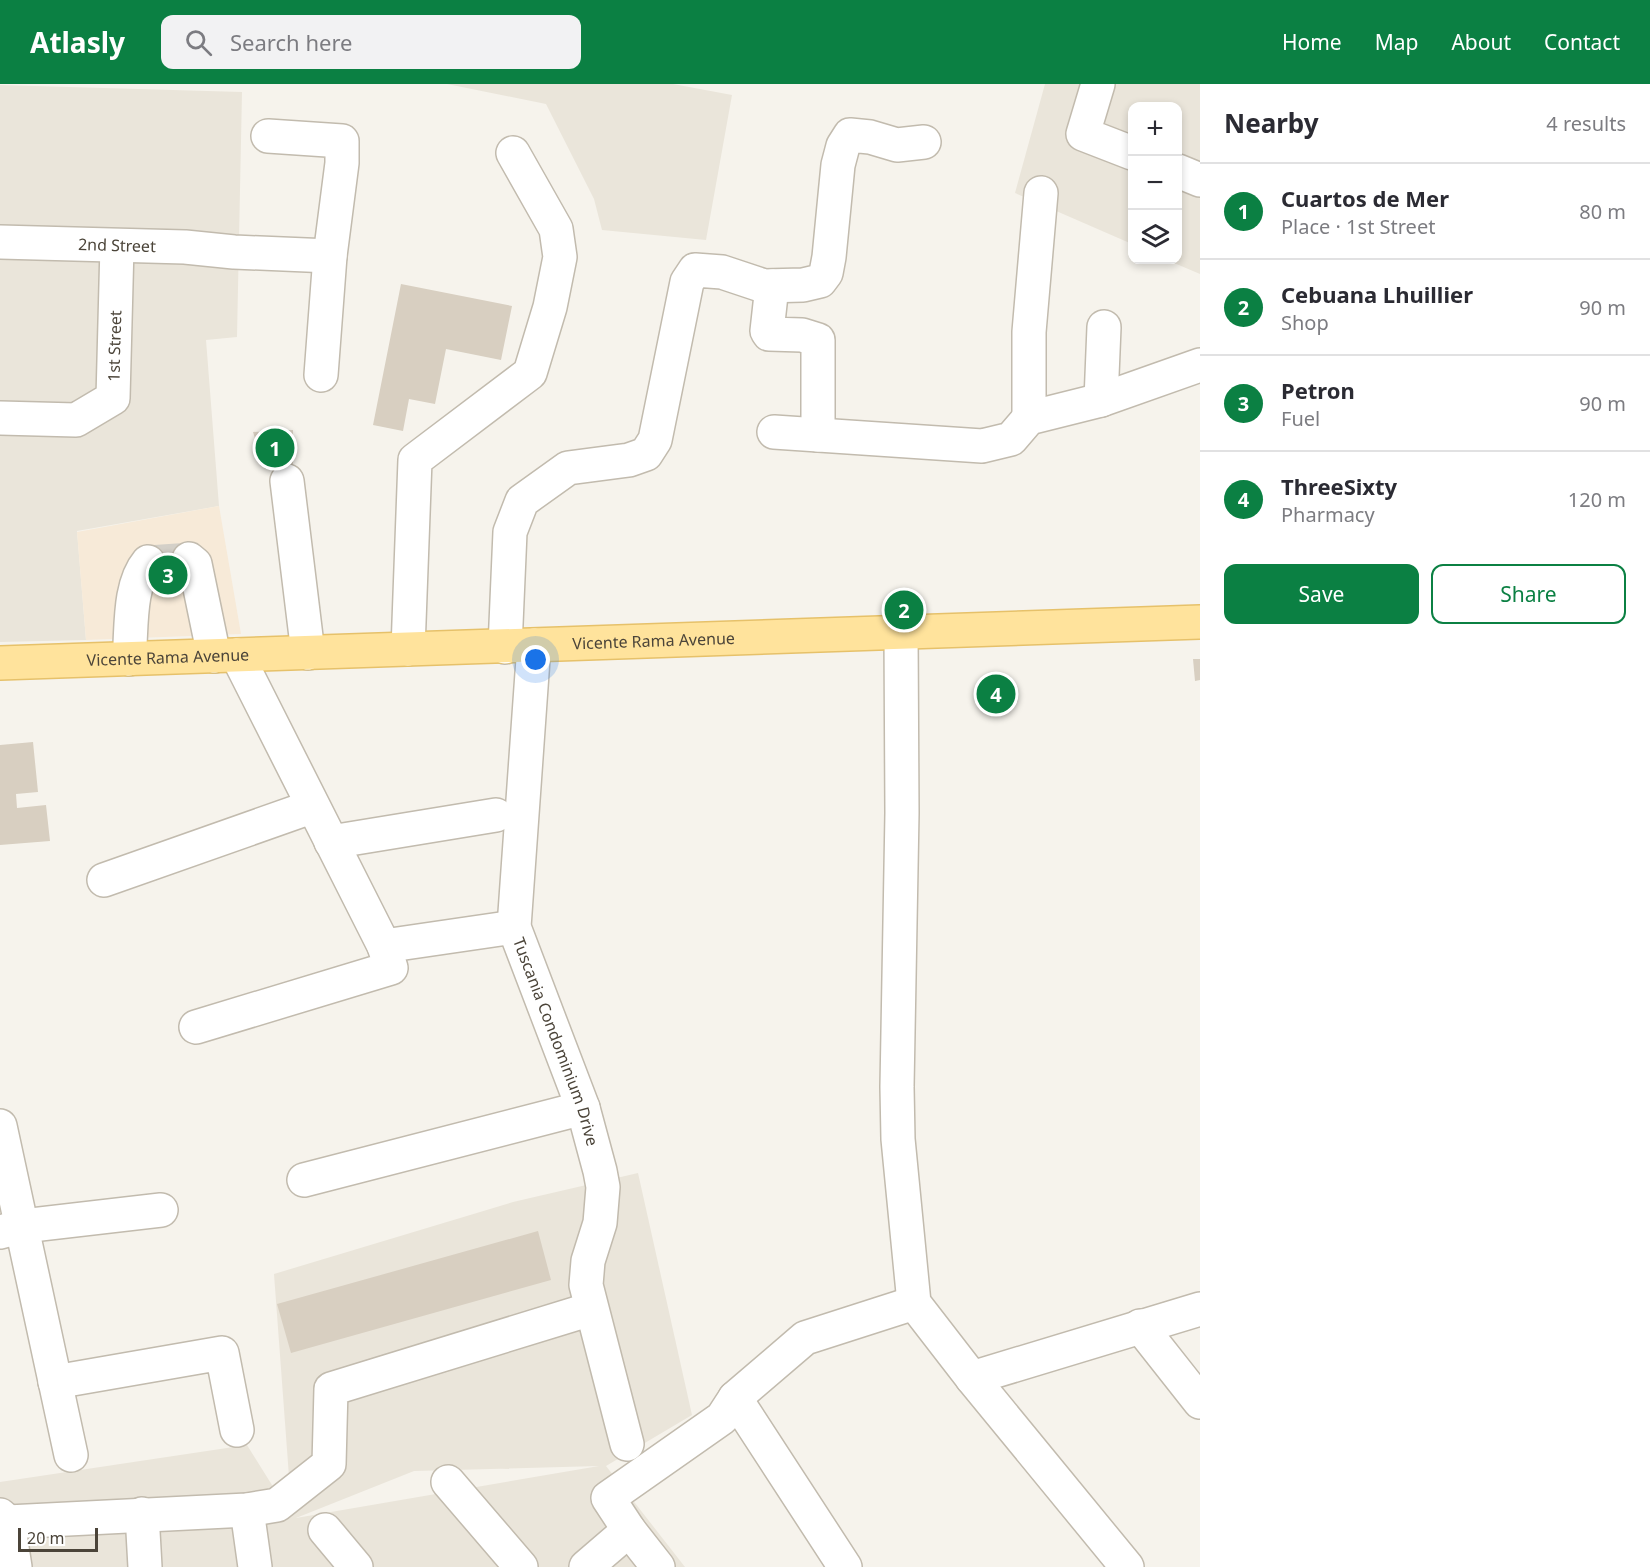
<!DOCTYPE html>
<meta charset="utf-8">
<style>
:root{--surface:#fff;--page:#f2f2f3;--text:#2b2b33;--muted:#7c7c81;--line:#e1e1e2;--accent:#0b8043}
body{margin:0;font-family:"Noto Sans",sans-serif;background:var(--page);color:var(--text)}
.controls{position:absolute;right:18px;top:18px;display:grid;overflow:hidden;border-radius:12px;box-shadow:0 3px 9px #0003}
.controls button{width:54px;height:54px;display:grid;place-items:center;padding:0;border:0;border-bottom:2px solid var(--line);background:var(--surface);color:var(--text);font:30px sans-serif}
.scale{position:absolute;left:18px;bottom:15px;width:80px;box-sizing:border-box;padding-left:6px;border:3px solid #4b4439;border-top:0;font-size:16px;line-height:21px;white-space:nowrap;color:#4b4439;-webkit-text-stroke:4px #fff;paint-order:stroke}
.you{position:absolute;left:536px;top:576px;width:21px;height:21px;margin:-15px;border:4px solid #fff;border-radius:50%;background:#1a73e8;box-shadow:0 0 0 9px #1a73e833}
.badge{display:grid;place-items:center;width:39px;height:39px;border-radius:50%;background:var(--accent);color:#fff;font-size:20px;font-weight:700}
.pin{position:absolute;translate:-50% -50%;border:3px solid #fff;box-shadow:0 2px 6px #0006}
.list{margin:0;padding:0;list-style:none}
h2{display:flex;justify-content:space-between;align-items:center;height:78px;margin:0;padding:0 24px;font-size:26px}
h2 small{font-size:20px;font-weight:400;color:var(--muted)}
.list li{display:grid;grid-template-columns:39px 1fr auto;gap:18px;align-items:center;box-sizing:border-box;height:96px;padding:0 24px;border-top:2px solid var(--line)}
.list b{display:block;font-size:22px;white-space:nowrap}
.list p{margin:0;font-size:20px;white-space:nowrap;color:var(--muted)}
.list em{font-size:20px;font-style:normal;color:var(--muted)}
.actions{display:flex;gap:12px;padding:18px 24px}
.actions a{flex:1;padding:14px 0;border:2px solid var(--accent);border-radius:12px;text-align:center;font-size:21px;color:var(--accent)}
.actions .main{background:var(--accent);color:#fff}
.icon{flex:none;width:33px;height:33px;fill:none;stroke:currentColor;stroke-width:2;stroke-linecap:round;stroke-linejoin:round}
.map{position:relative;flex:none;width:1200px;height:1483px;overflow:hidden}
header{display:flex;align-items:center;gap:36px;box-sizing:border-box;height:84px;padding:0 30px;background:var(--accent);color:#fff}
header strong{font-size:28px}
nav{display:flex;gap:33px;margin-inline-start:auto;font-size:21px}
.search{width:420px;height:54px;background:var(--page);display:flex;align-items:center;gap:15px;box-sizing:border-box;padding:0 21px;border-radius:12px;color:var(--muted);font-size:22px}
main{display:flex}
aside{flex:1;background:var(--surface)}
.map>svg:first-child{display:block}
</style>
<header>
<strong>Atlasly</strong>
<div class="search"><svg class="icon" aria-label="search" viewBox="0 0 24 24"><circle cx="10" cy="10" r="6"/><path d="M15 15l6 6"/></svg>Search here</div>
<nav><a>Home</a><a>Map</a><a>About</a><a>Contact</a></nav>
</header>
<main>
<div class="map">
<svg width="1200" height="1483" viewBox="0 0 1200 1483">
<rect width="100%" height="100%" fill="#f6f3ec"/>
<path fill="#eae5da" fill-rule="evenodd" d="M447,0H673L732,11L706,156L602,146L594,115L546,20Z
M1045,0H1200V190L1167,176H1178V22H1132V160L1015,109Z
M0,1L242,8L237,253L206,256L219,422L77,447L86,556L0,558Z
M638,1089L692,1331L606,1382L685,1483H0V1398L247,1361L292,1433L274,1190L513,1118ZM599,1382L296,1434L414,1387Z"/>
<path fill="#f7ead8" d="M219,422L241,550L86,556L77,448Z"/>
<path fill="#d8cfc1" d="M401,200L512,222L501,276L446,265L435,320L409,315L403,347L373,341Z
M293,346V380L265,385L253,348Z
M1193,575H1200V596L1195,597Z
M33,658L38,708L16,710L17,724L46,721L50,757L0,761V661Z
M538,1147L551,1196L291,1269L277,1220Z"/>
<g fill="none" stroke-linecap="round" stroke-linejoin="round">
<path stroke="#d4d0c8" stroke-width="33" stroke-dasharray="33 16" stroke-linecap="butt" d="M148,478L189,475"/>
<g stroke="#c2bbae" stroke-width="36">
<g id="minor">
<path d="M1098,0L1083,50L1132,69"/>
<path d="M268,52L342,57V79L330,172L321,291"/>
<path d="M1178,87L1200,96"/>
<path id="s1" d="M0,158L185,163L234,168L330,172"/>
<path d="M772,202L767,247L769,250L802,251L818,256V351"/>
<path d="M1101,316L1104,243"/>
<path id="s2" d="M0,334L76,336L113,314L117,162"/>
<path d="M1029,334V248L1041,109"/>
<path d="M774,348L982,362L1011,355L1029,334L1101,316L1200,281"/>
<path d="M287,397L308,569"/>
<path d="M189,475L195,480L214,572"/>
<path d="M901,549L902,729L897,1003L898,1055L914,1219L972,1294L1127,1483"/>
<path id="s3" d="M534,561L514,843L583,1024L600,1087L603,1103L600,1139L588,1177L586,1201L627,1360"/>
<path d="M505,563L510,448L522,417L568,384L629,376L646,370L655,356L687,198L695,186L722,188L764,202L803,201L820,197L826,189L829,173L838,81L843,62L850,51L870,53L897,61L924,58"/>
<path d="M408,565L415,376L530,289L550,223L560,173L556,145L513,69"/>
<path d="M129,575C132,546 128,502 148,478"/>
<path d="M331,758L496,731"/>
<path d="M104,796L311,723"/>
<path d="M384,862L514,843"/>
<path d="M196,943L391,884L384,862L237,571"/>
<path d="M0,1042L71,1371"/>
<path d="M304,1096L583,1024"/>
<path d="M0,1148L23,1142L161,1126"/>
<path d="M1140,1242L1200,1318"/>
<path d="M972,1294L1200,1225"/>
<path d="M55,1298L222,1269L237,1346"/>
<path d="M735,1314L845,1483"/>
<path d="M448,1398L521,1483"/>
<path d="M247,1426L255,1483"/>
<path d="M142,1430L145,1483"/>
<path d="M0,1431L8,1438L15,1483"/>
<path d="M8,1438L247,1426L277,1421L329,1380L331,1305L591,1225"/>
<path d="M325,1446L356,1483"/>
<path d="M586,1483L629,1446"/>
<path d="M658,1483L629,1446L608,1414L722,1334L735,1314L805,1254L914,1219"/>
</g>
</g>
<g stroke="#e6c16a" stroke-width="36">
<g id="major">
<path id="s4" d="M0,579L1200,538"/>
</g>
</g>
<use href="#minor" stroke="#fff" stroke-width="33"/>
<use href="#major" stroke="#ffe39c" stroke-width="33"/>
</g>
<g text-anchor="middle" stroke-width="4.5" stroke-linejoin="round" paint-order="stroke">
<g font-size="16" fill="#4b4439" stroke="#fff">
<text dy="6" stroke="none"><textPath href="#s1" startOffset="117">2nd Street</textPath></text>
<text dy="6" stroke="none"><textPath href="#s2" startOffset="171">1st Street</textPath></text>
<text dy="6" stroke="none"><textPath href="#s4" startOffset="654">Vicente Rama Avenue</textPath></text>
<text dy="6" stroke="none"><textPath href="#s4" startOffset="168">Vicente Rama Avenue</textPath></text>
<text dy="6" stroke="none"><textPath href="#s3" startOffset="405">Tuscania Condominium Drive</textPath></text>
</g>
</g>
</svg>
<div class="controls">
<button>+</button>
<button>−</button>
<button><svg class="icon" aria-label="layers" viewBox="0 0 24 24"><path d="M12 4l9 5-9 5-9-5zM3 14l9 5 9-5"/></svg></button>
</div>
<div class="scale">20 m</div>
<div class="you"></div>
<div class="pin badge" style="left:275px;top:364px">1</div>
<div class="pin badge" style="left:904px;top:526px">2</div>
<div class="pin badge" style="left:168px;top:491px">3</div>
<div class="pin badge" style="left:996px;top:610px">4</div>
</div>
<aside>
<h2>Nearby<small>4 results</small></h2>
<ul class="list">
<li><span class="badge">1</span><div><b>Cuartos de Mer</b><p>Place · 1st Street</p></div><em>80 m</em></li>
<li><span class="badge">2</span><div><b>Cebuana Lhuillier</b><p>Shop</p></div><em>90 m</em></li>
<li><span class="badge">3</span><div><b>Petron</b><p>Fuel</p></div><em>90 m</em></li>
<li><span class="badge">4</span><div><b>ThreeSixty</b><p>Pharmacy</p></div><em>120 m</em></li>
</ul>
<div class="actions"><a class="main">Save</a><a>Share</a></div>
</aside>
</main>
